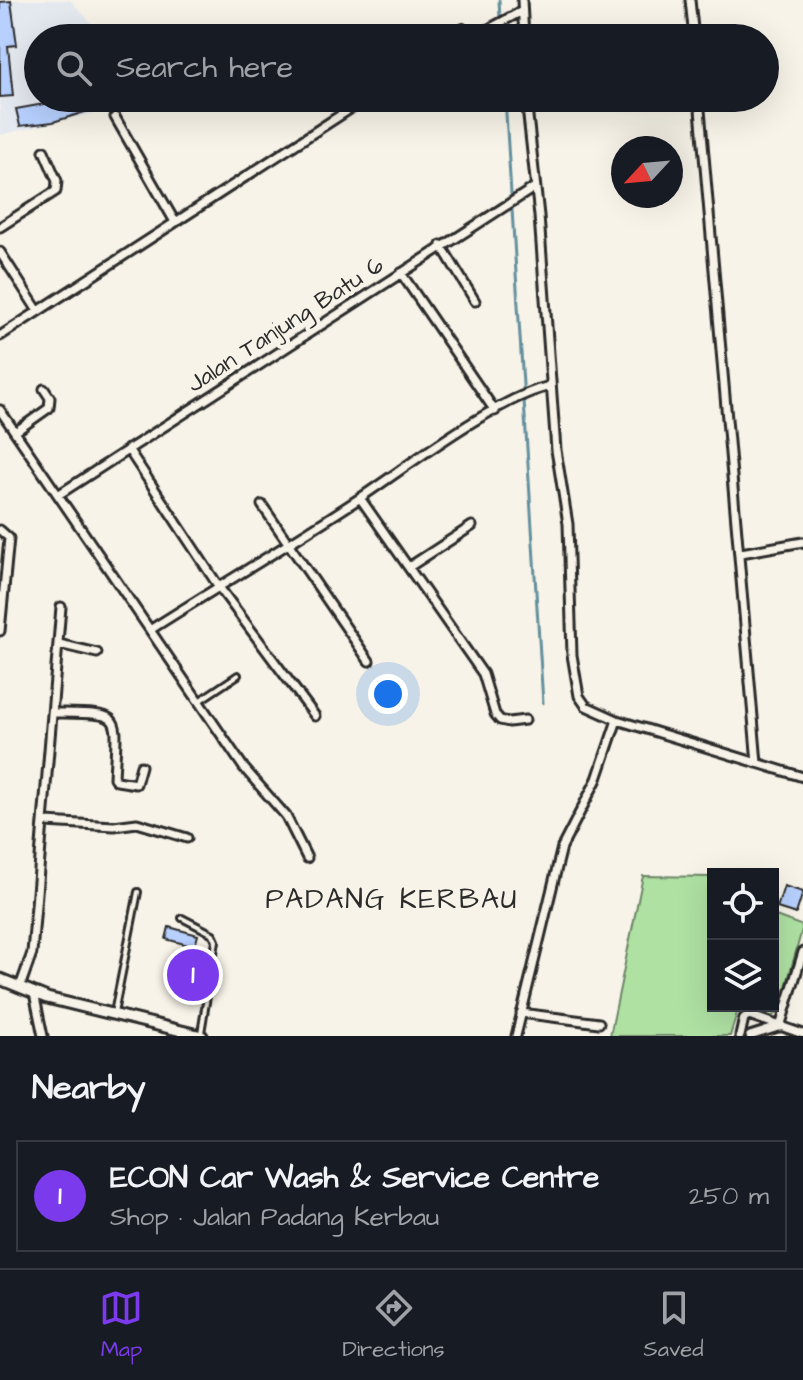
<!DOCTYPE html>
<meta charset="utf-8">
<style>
:root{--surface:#171b24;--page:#242831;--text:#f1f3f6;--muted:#9ea1a6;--line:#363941;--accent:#7c3aed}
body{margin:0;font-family:"Architects Daughter",sans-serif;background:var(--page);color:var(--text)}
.controls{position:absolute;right:24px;bottom:24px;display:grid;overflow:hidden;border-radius:0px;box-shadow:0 8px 32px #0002}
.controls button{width:72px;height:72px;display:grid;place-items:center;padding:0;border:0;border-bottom:2px solid var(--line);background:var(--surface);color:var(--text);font:40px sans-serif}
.compass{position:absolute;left:611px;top:136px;width:72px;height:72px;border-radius:50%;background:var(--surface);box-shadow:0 8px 32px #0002;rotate:244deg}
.you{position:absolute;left:388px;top:694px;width:28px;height:28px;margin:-20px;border:6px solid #fff;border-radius:50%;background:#1a73e8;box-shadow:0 0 0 12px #1a73e833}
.badge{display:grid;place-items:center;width:52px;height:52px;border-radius:50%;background:var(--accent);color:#fff;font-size:26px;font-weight:700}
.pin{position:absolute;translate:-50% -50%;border:4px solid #fff;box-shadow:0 2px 8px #0006}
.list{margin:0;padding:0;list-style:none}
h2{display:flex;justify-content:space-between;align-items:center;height:104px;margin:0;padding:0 32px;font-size:34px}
h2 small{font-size:26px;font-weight:400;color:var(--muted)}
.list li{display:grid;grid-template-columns:52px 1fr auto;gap:24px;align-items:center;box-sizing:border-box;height:112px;margin:0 16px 16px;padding:0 16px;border:2px solid var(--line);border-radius:0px}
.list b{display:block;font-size:30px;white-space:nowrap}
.list p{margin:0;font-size:26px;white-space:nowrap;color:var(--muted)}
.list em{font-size:26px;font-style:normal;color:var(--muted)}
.icon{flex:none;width:44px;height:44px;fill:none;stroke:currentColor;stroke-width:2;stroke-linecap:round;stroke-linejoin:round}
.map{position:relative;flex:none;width:803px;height:1036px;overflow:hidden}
.search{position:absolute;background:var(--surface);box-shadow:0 8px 32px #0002;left:24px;right:24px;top:24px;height:88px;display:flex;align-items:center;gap:20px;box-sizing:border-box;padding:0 28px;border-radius:44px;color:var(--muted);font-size:30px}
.sheet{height:232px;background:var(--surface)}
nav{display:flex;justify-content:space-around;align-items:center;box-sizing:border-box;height:112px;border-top:2px solid var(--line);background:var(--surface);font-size:22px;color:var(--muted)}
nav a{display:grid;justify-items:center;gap:4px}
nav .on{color:var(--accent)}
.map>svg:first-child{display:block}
</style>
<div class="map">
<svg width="803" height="1036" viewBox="0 0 803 1036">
<rect width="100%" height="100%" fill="#f7f3e8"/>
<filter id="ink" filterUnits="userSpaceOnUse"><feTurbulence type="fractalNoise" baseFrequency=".0125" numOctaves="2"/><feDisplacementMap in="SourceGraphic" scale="16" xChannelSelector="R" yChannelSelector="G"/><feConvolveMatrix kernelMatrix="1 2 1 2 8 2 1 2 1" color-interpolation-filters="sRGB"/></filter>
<g filter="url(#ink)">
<path fill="#e4e8ef" d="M0,0H70L105,38H38V98L152,100L0,135Z"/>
<path fill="#afe1a3" stroke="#6d8667" stroke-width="2" d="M643,876L713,877V1006H739L730,1036H610Z
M773,915L803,926L779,1012L770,1017L748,1009L749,1006H773Z"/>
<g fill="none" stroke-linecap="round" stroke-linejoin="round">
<path stroke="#638f9d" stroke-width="3" d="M499,0L501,38
M505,98L543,703"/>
</g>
<path fill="#b7d0fe" stroke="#2b2b2b" stroke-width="2" d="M11,1L17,45L8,46L13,96L0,97V2Z
M77,98L99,99L101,107L53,122L20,126L16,109Z
M784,886L803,892L796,914L777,908Z
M169,927L198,935L193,953L207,955L199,998L179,994L188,945L166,939Z"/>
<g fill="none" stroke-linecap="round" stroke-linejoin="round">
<g stroke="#2b2b2b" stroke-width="10">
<path id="service" d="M463,27L470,38
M199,701L238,675
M182,918L213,934L216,941L201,1033
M114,1013L138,892"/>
</g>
<g stroke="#2b2b2b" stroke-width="13">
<path id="minor" d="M522,0L524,38
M690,0L694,38
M472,38L522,11
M526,98L539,216L556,450L568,524L572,655L579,696L586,706L617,720L803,777
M699,98L757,763
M115,117L175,222
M0,227L56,191L57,181L44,151
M441,245L475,301
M0,252L38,311
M401,273L495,411
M0,336L367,98
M0,410L244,768L286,816L307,858
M15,432L49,408L50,398L44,389
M128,449L219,587L315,716
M58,495L535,187
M360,498L483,674L495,714L500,720L509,722L525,720
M262,505L369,661
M0,530L9,538L0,631
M741,553L803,542
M409,567L472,526
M150,630C219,586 289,545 357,500C407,467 494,399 550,386
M59,644L97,653
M54,713C126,714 117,711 114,778L117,781L136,784L141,766
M46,822L114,826L137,823L187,838
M20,987L32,953L61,607
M34,993L43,1036
M521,1013L599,1023
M780,1027L803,952
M516,1036L562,847L597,779L617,720
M740,1036L744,1018L749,1015L803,1034
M750,1036L778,1027"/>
</g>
<g stroke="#2b2b2b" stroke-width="15">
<path id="tertiary" d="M0,979L47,998L202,1036"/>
</g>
<use href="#service" stroke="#f7f3e8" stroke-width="4"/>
<use href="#minor" stroke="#f7f3e8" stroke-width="7"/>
<use href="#tertiary" stroke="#f7f3e8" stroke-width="9"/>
</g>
</g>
<g text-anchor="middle" stroke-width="8" stroke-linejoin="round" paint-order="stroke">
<g font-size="24" fill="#2b2b2b" stroke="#f7f3e8">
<text transform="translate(285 324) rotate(-33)" y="8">Jalan Tanjung Batu 6</text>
</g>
<g font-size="28" letter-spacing="2" fill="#2b2b2b" stroke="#f7f3e8">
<text x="392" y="908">PADANG KERBAU</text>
</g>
</g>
</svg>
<div class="controls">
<button><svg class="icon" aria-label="locate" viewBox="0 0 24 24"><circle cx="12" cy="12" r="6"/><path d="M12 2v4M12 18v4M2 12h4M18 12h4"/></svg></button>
<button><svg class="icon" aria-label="layers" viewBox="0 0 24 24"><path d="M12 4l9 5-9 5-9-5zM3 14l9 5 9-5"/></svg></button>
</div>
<svg class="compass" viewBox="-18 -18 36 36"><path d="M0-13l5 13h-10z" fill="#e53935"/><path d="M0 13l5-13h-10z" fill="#9ea1a6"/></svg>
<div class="you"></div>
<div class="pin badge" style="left:193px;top:975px">1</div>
<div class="search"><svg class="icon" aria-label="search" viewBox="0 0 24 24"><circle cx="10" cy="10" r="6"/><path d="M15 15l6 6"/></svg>Search here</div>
</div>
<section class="sheet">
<h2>Nearby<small></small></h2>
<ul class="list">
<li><span class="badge">1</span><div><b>ECON Car Wash &amp; Service Centre</b><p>Shop · Jalan Padang Kerbau</p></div><em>250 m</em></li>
</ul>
</section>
<nav>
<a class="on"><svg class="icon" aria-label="map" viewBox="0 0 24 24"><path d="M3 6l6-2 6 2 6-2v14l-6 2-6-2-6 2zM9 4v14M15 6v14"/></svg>Map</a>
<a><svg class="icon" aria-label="directions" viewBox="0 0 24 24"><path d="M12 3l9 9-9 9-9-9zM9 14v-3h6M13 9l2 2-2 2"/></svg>Directions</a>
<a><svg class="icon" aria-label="saved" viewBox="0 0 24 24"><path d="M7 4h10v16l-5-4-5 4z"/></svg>Saved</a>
</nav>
